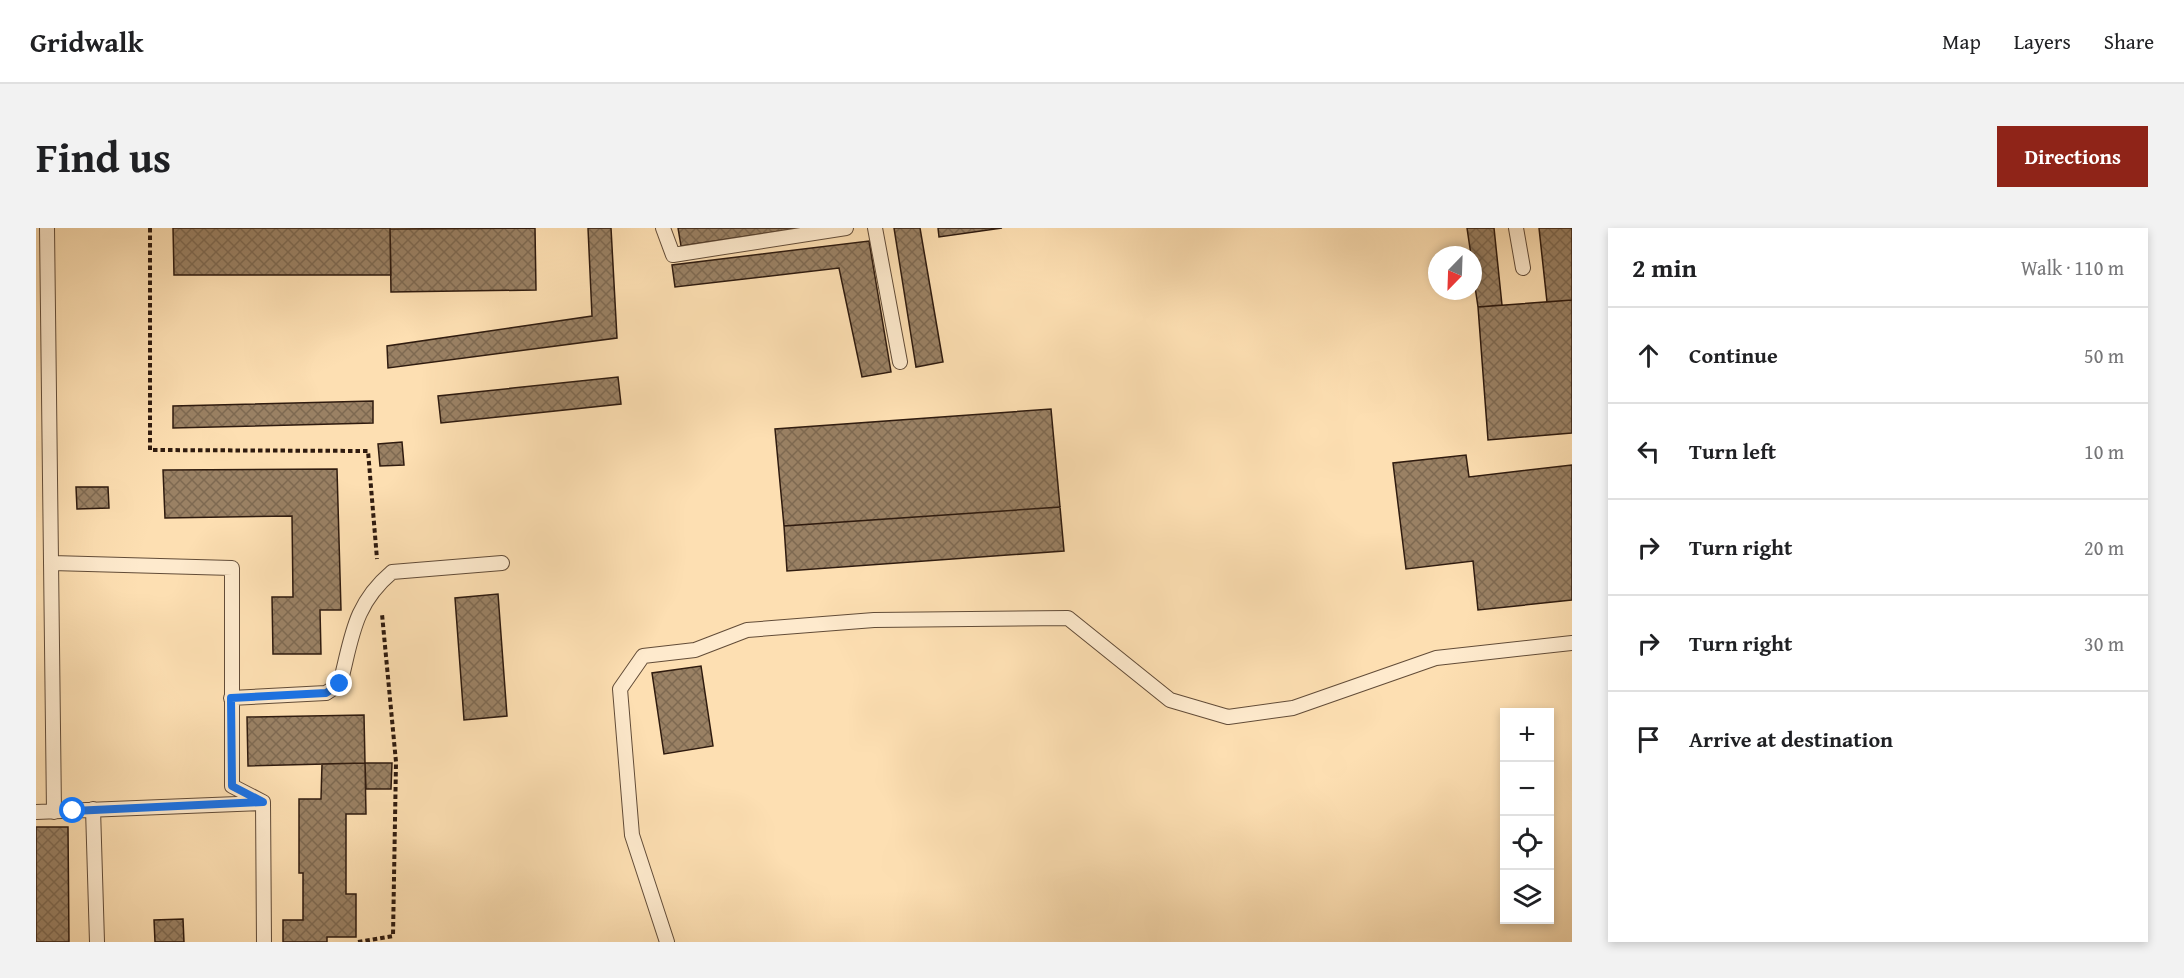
<!DOCTYPE html>
<meta charset="utf-8">
<style>
:root{--surface:#fff;--page:#f2f2f2;--text:#202124;--muted:#757577;--line:#e0e0e0;--accent:#8f2418}
body{margin:0;font-family:"Gentium Book Plus",serif;background:var(--page);color:var(--text)}
.controls{position:absolute;right:18px;bottom:18px;display:grid;overflow:hidden;border-radius:0px;box-shadow:0 3px 9px #0003}
.controls button{width:54px;height:54px;display:grid;place-items:center;padding:0;border:0;border-bottom:2px solid var(--line);background:var(--surface);color:var(--text);font:30px sans-serif}
.compass{position:absolute;left:1392px;top:18px;width:54px;height:54px;border-radius:50%;background:var(--surface);box-shadow:0 3px 9px #0003;rotate:203deg}
.stop{position:absolute;width:18px;height:18px;margin:-14px;border:4px solid #1a73e8;border-radius:50%;background:#fff}
.stop.end{background:#1a73e8;border-color:#fff;box-shadow:0 2px 6px #0008}
.list{margin:0;padding:0;list-style:none}
h2{display:flex;justify-content:space-between;align-items:center;height:78px;margin:0;padding:0 24px;font-size:26px}
h2 small{font-size:20px;font-weight:400;color:var(--muted)}
.list li{display:grid;grid-template-columns:39px 1fr auto;gap:18px;align-items:center;box-sizing:border-box;height:96px;padding:0 24px;border-top:2px solid var(--line)}
.list b{display:block;font-size:22px;white-space:nowrap}
.list em{font-size:20px;font-style:normal;color:var(--muted)}
.icon{flex:none;width:33px;height:33px;fill:none;stroke:currentColor;stroke-width:2;stroke-linecap:round;stroke-linejoin:round}
.map{position:relative;flex:none;width:1536px;height:714px;overflow:hidden;border-radius:0px}
header{display:flex;align-items:center;gap:36px;box-sizing:border-box;height:84px;padding:0 30px;background:var(--surface);border-bottom:2px solid var(--line)}
header strong{font-size:28px}
nav{display:flex;gap:33px;margin-inline-start:auto;font-size:21px}
.intro{display:flex;align-items:center;justify-content:space-between;box-sizing:border-box;height:144px;padding:0 36px}
h1{margin:0;font-size:42px}
.button{padding:15px 27px;border-radius:0px;background:var(--accent);color:#fff;font-size:21px;font-weight:700}
main{display:flex;gap:36px;padding:0 36px}
aside{flex:1;background:var(--surface);border-radius:0px;box-shadow:0 3px 9px #0003}
.map>svg:first-child{display:block}
</style>
<header>
<strong>Gridwalk</strong>
<nav><a>Map</a><a>Layers</a><a>Share</a></nav>
</header>
<div class="intro"><h1>Find us</h1><a class="button">Directions</a></div>
<main>
<div class="map">
<svg width="1536" height="714" viewBox="0 0 1536 714">
<defs>
<pattern id="building-cross-hatch" width="8" height="8" patternUnits="userSpaceOnUse" patternTransform="scale(1.5)"><rect width="8" height="8" fill="#9a8164"/><path d="M0 0l8 8M0 8l8-8" fill="none" stroke="#7e6951"/></pattern>
</defs>
<rect width="100%" height="100%" fill="#fddfb2"/>
<filter id="stains"><feTurbulence type="fractalNoise" baseFrequency=".00333" numOctaves="4"/><feColorMatrix values="0 0 0 0 .2 0 0 0 0 .09 0 0 0 0 .02 0 0 0 .5 -.17"/></filter>
<radialGradient id="worn" r=".72"><stop offset=".6" stop-color="#630" stop-opacity="0"/><stop offset="1" stop-color="#630" stop-opacity=".3"/></radialGradient>
<path fill="url(#building-cross-hatch)" stroke="#2f1b0f" stroke-width="1.5" d="M137,0H354L355,47H138Z
M499,0L500,62L355,64L354,1Z
M552,0H575L581,110L352,140L351,118L556,88Z
M642,0H765L645,18Z
M858,0H884L907,134L880,139Z
M902,0H966L903,9Z
M1431,0H1458L1466,77L1442,79L1437,45V27H1435Z
M1503,0H1536V72L1511,74Z
M833,13L855,144L826,149L803,40L639,59L636,37Z
M1536,72V205L1452,212L1442,79Z
M582,149L585,176L405,195L402,168Z
M337,173V195L137,200V178Z
M1015,181L1024,279L748,298L739,201Z
M366,214L368,237L344,238L342,216Z
M1430,227L1433,249L1536,237V372L1442,382L1437,333L1370,341L1357,235Z
M301,241L305,382H284L285,426H237L236,369H257L256,288L129,290L127,242Z
M40,259H72L73,280L41,281Z
M1024,279L1028,323L751,343L748,298Z
M462,366L471,488L428,492L419,370Z
M665,438L677,518L628,526L616,445Z
M328,487L329,535L212,538L211,489Z
M329,535L330,586H310V666H320V709H291V714H247V692H267V645H263V571H285L286,536Z
M329,535H356L355,561H330Z
M0,599H32L33,714H0Z
M147,691L148,714H119L118,692Z"/>
<g fill="none" stroke-linecap="round" stroke-linejoin="round">
<g stroke="#624c38" stroke-width="16">
<path id="lane" d="M11,0L18,584
M627,0L637,27L810,0
M839,0L864,134
M1480,0L1487,40
M16,335L196,340V558L227,574L228,714
M195,470L290,465L304,456C316,410 317,377 356,344L466,335
M57,581L61,714
M0,584L226,575
M631,714L596,607L584,461L607,428L659,422L711,402L838,392L1032,390L1134,472L1192,489L1257,480L1400,430L1536,415"/>
</g>
<path stroke="#2f1b0f" stroke-width="4" stroke-dasharray="4.5 3" stroke-linecap="butt" d="M114,0V222L332,223L341,331
M322,714L357,708L360,534L346,386"/>
<use href="#lane" stroke="#feeacd" stroke-width="14"/>
</g>
<g fill="none" stroke-linecap="round" stroke-linejoin="round">
<path stroke="#1a73e8" stroke-width="8" d="M37,583L227,574L196,558L195,470L290,465L304,456"/>
</g>
<rect width="100%" height="100%" filter="url(#stains)"/>
<rect width="100%" height="100%" fill="url(#worn)"/>
</svg>
<div class="controls">
<button>+</button>
<button>−</button>
<button><svg class="icon" aria-label="locate" viewBox="0 0 24 24"><circle cx="12" cy="12" r="6"/><path d="M12 2v4M12 18v4M2 12h4M18 12h4"/></svg></button>
<button><svg class="icon" aria-label="layers" viewBox="0 0 24 24"><path d="M12 4l9 5-9 5-9-5zM3 14l9 5 9-5"/></svg></button>
</div>
<svg class="compass" viewBox="-18 -18 36 36"><path d="M0-13l5 13h-10z" fill="#e53935"/><path d="M0 13l5-13h-10z" fill="#757577"/></svg>
<div class="stop" style="left:37px;top:583px"></div>
<div class="stop end" style="left:304px;top:456px"></div>
</div>
<aside>
<h2>2 min<small>Walk · 110 m</small></h2>
<ul class="list">
<li><svg class="icon" aria-label="ahead" viewBox="0 0 24 24"><path d="M12 20V5M6 11l6-6 6 6"/></svg><div><b>Continue</b></div><em>50 m</em></li>
<li><svg class="icon" aria-label="left" viewBox="0 0 24 24"><path d="M17 20v-9H6M10 6l-5 5 5 5"/></svg><div><b>Turn left</b></div><em>10 m</em></li>
<li><svg class="icon" aria-label="right" viewBox="0 0 24 24"><path d="M7 20v-9h11M14 6l5 5-5 5"/></svg><div><b>Turn right</b></div><em>20 m</em></li>
<li><svg class="icon" aria-label="right" viewBox="0 0 24 24"><path d="M7 20v-9h11M14 6l5 5-5 5"/></svg><div><b>Turn right</b></div><em>30 m</em></li>
<li><svg class="icon" aria-label="arrive" viewBox="0 0 24 24"><path d="M6 21V4h12l-3 4 3 4H6"/></svg><div><b>Arrive at destination</b></div></li>
</ul>
</aside>
</main>
